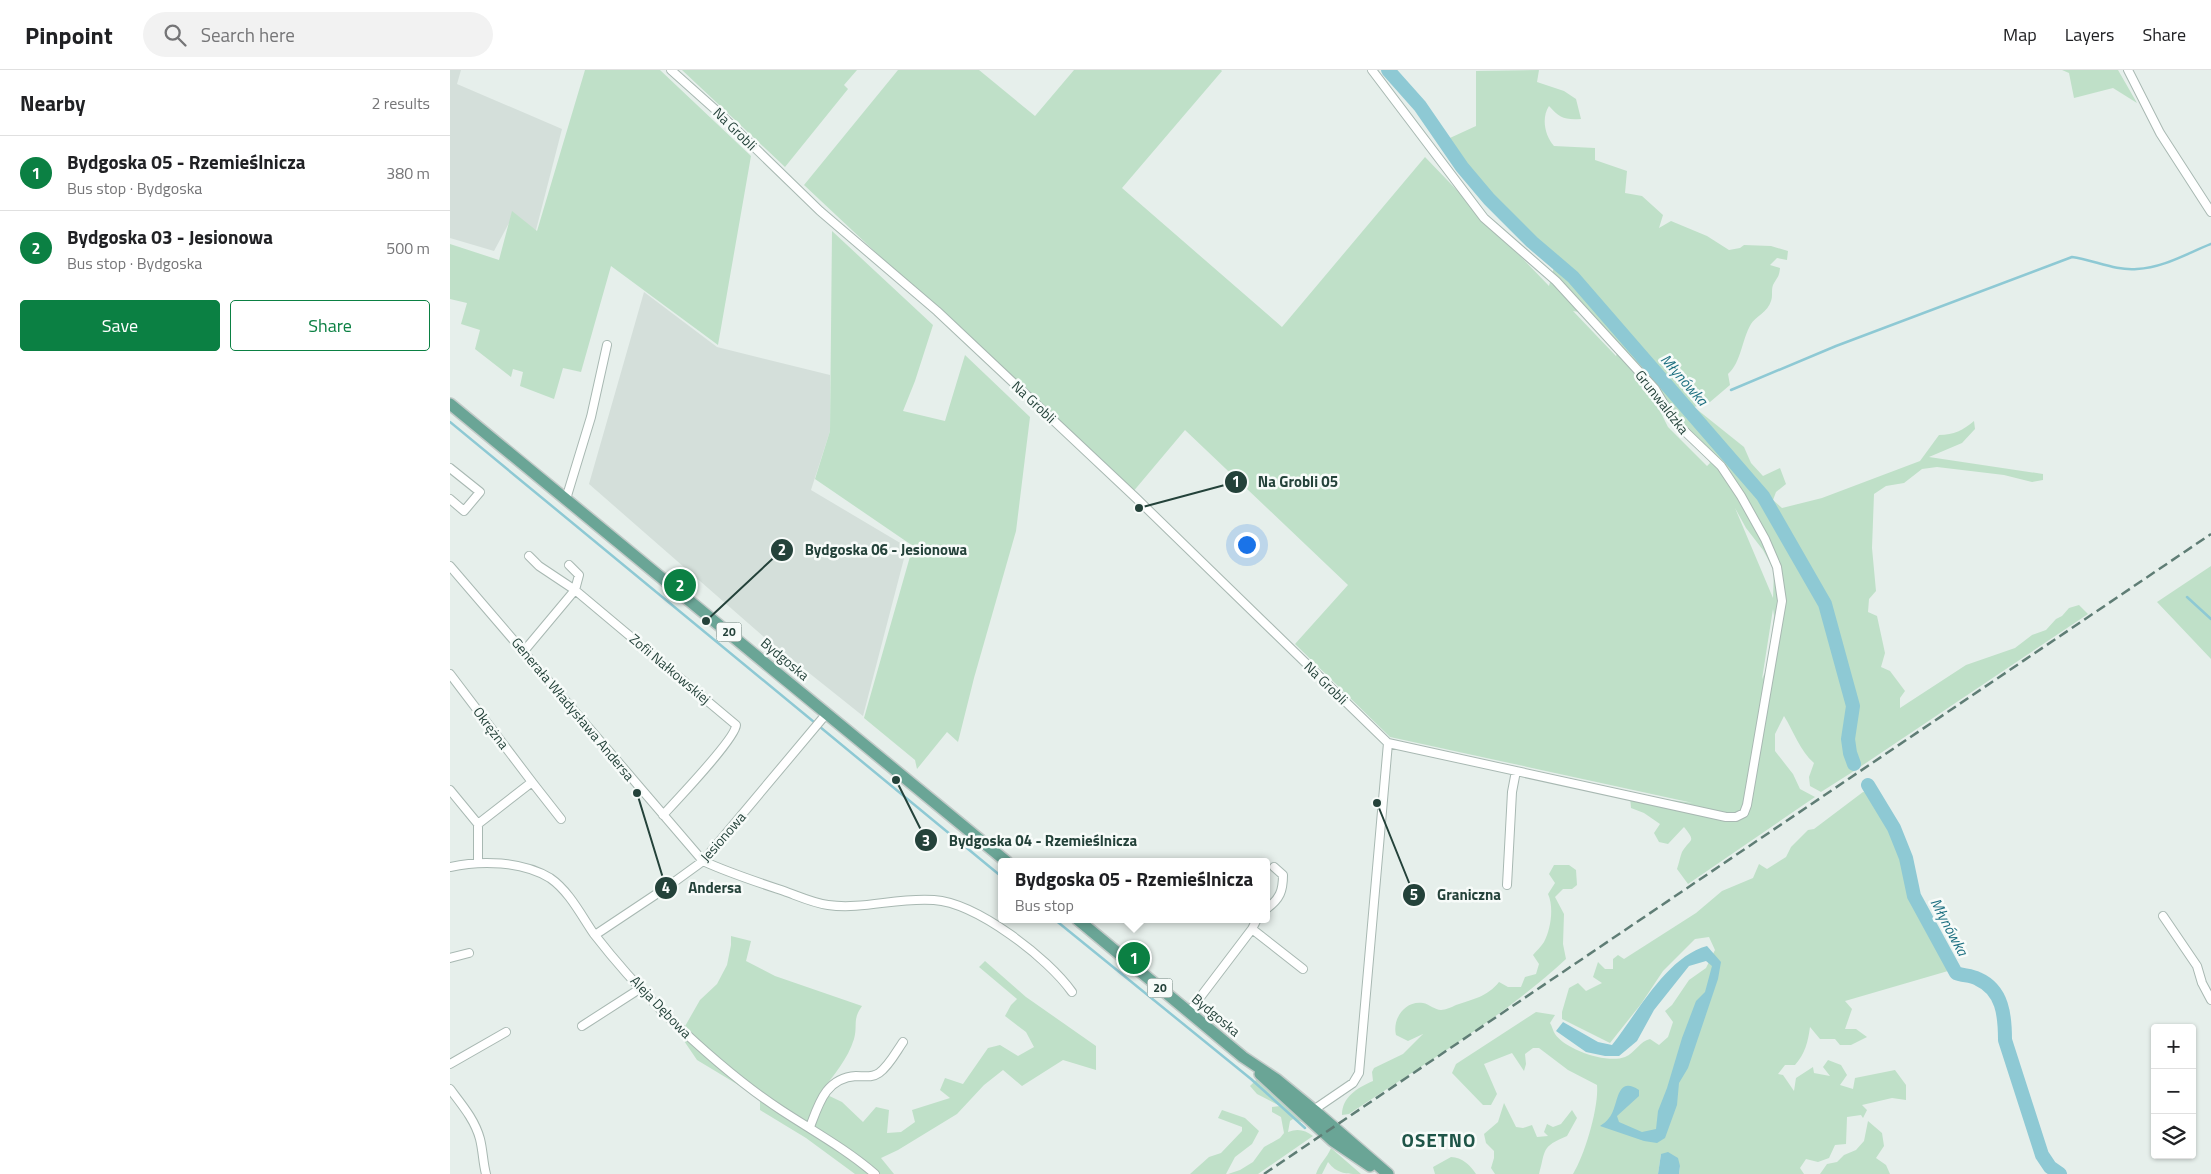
<!DOCTYPE html>
<meta charset="utf-8">
<style>
:root{--surface:#fff;--page:#f2f2f2;--text:#202124;--muted:#757577;--line:#e0e0e0;--accent:#0b8043}
body{margin:0;font-family:"Titillium Web",sans-serif;background:var(--page);color:var(--text)}
.controls{position:absolute;right:15px;bottom:15px;display:grid;overflow:hidden;border-radius:5px;box-shadow:0 1px 4px #0004}
.controls button{width:45px;height:45px;display:grid;place-items:center;padding:0;border:0;border-bottom:1px solid var(--line);background:var(--surface);color:var(--text);font:25px sans-serif}
.you{position:absolute;left:796px;top:474px;width:18px;height:18px;margin:-12px;border:4px solid #fff;border-radius:50%;background:#1a73e8;box-shadow:0 0 0 8px #1a73e833}
.badge{display:grid;place-items:center;width:32px;height:32px;border-radius:50%;background:var(--accent);color:#fff;font-size:16px;font-weight:700}
.pin{position:absolute;translate:-50% -50%;border:2px solid #fff;box-shadow:0 1px 5px #0006}
.popup{position:absolute;left:548px;top:788px;width:272px;height:65px;box-sizing:border-box;display:grid;place-content:center;border-radius:5px;background:var(--surface);filter:drop-shadow(0 1px 4px #0005);font-size:16px;white-space:nowrap;color:var(--muted)}
.popup b{font-size:19px;color:var(--text)}
.popup::after{content:'';position:absolute;left:50%;top:100%;margin-left:-10px;border:10px solid transparent;border-top-color:var(--surface)}
.list{margin:0;padding:0;list-style:none}
h2{display:flex;justify-content:space-between;align-items:center;height:65px;margin:0;padding:0 20px;font-size:21px}
h2 small{font-size:16px;font-weight:400;color:var(--muted)}
.list li{display:grid;grid-template-columns:32px 1fr auto;gap:15px;align-items:center;box-sizing:border-box;height:75px;padding:0 20px;border-top:1px solid var(--line)}
.list b{display:block;font-size:19px;white-space:nowrap}
.list p{margin:0;font-size:16px;white-space:nowrap;color:var(--muted)}
.list em{font-size:16px;font-style:normal;color:var(--muted)}
.actions{display:flex;gap:10px;padding:15px 20px}
.actions a{flex:1;padding:11px 0;border:1px solid var(--accent);border-radius:5px;text-align:center;font-size:18px;color:var(--accent)}
.actions .main{background:var(--accent);color:#fff}
.icon{flex:none;width:28px;height:28px;fill:none;stroke:currentColor;stroke-width:2;stroke-linecap:round;stroke-linejoin:round}
.map{position:relative;flex:none;width:1761px;height:1104px;overflow:hidden}
header{display:flex;align-items:center;gap:30px;box-sizing:border-box;height:70px;padding:0 25px;background:var(--surface);border-bottom:1px solid var(--line)}
header strong{font-size:24px}
nav{display:flex;gap:28px;margin-inline-start:auto;font-size:18px}
.search{width:350px;height:45px;background:var(--page);display:flex;align-items:center;gap:12px;box-sizing:border-box;padding:0 18px;border-radius:28px;color:var(--muted);font-size:19px}
main{display:flex}
aside{flex:1;background:var(--surface)}
.map>svg:first-child{display:block}
</style>
<header>
<strong>Pinpoint</strong>
<div class="search"><svg class="icon" aria-label="search" viewBox="0 0 24 24"><circle cx="10" cy="10" r="6"/><path d="M15 15l6 6"/></svg>Search here</div>
<nav><a>Map</a><a>Layers</a><a>Share</a></nav>
</header>
<main>
<aside>
<h2>Nearby<small>2 results</small></h2>
<ul class="list">
<li><span class="badge">1</span><div><b>Bydgoska 05 - Rzemieślnicza</b><p>Bus stop · Bydgoska</p></div><em>380 m</em></li>
<li><span class="badge">2</span><div><b>Bydgoska 03 - Jesionowa</b><p>Bus stop · Bydgoska</p></div><em>500 m</em></li>
</ul>
<div class="actions"><a class="main">Save</a><a>Share</a></div>
</aside>
<div class="map">
<svg width="1761" height="1104" viewBox="0 0 1761 1104">
<rect width="100%" height="100%" fill="#e6efeb"/>
<path fill="#d4dfda" d="M0,0H11L7,14L112,59L86,160L59,153L44,181L0,168Z
M194,222L267,277L380,305V361L361,420L457,477L413,646L314,567L139,414Z"/>
<path fill="#bfe0c8" fill-rule="evenodd" d="M135,0H210L301,86L268,275L161,196L131,302L113,298L104,329L70,316L73,302L63,299L61,307L25,279L30,260L11,254L17,233L0,229V174L49,190L62,141L87,161Z
M232,0H407L394,15L398,19L335,97Z
M448,0H529L585,46L624,0H771L772,1L672,118L832,257L975,87L1099,216L1104,197L1061,159L1030,126L989,73L1026,56V1L1089,0L1087,12L1114,21L1126,29L1131,49C1114,50 1110,48 1099,36C1091,48 1095,66 1104,76L1145,78V90L1177,101L1175,123L1192,126L1213,145L1209,158L1221,151L1257,166L1279,180L1290,178L1294,175L1321,176L1338,181L1337,190L1327,188L1320,195L1330,198C1329,208 1327,207 1323,215C1321,220 1323,226 1321,231C1318,242 1305,247 1301,254C1292,269 1291,293 1278,304L1280,315L1260,332L1244,337L1294,377L1301,393L1313,406L1330,398L1336,414L1326,422L1323,430L1332,438L1372,428L1470,391L1489,365C1504,365 1513,360 1524,351L1525,359L1512,373L1479,387L1593,404V410L1582,412L1554,405L1487,397L1472,399L1454,413L1436,416L1424,424L1422,478L1426,521L1419,529L1418,542L1427,546L1435,583L1431,597L1440,601L1455,621L1450,628V638L1516,595L1565,578L1582,565L1596,560L1606,549L1612,546L1619,538L1629,535L1638,544L1404,701L1371,722L1360,716L1359,707L1364,693C1350,681 1344,662 1334,646L1325,664V681L1343,704L1350,719L1365,727L1238,814L1227,799C1229,793 1230,787 1232,782C1240,768 1247,773 1234,757L1218,774L1209,772L1204,763L1210,754L1194,743L1181,738L1180,727L1185,725L1243,733L940,667L845,574L898,515L735,360L682,423L354,115ZM1123,241L1135,243L1170,277L1166,286ZM1211,343L1225,358L1236,359L1251,374L1260,393L1257,396L1218,357ZM1285,438L1296,458L1313,480L1324,500L1323,528ZM1323,539L1324,546L1318,596L1312,609Z
M1612,0H1668L1687,33L1663,18L1624,28L1619,3Z
M382,161L483,255L465,311L453,341L495,351L515,285L580,347L566,461L524,608L508,672L497,662L467,699L465,690L414,648L463,476L365,409L380,361Z
M1761,496V589L1707,532Z
M1413,722L1428,723L1441,741L1462,789L1467,828L1476,848L1470,850L1498,901L1395,931L1402,939L1395,959H1406L1417,967L1401,975H1390L1385,969H1370L1360,957C1358,972 1355,984 1345,995H1335L1328,1004L1333,1005L1344,1021L1346,1008L1363,997L1364,1003L1380,1006L1373,997L1378,990L1391,995L1397,1005L1390,1015L1403,1019L1405,1008L1445,1000L1456,1015V1030L1442,1028L1412,1035L1417,1040L1413,1048L1411,1045L1397,1047L1396,1074L1385,1075L1379,1088L1368,1092L1356,1089L1350,1098L1354,1104H1229L1230,1096L1211,1084L1208,1104H1123C1135,1085 1149,1037 1147,1015L1118,1000L1089,978H1083L1075,984L1076,994L1074,1001L1062,983L1034,994L1047,1024L1041,1035H1033L1002,1003L1006,994L1086,942L1105,945L1100,953C1102,956 1103,961 1105,964C1116,980 1157,994 1175,987C1185,983 1190,971 1200,969L1209,975L1218,967L1223,952L1215,941L1222,935L1239,910L1256,898L1265,880L1259,867L1245,869L1213,901L1191,934L1160,973L1112,949V942L1119,918L1128,913L1136,921L1152,913L1143,907L1148,892L1155,899H1163V889L1168,885L1174,889L1246,843L1272,821L1303,808L1309,794L1317,799L1336,787L1341,777L1358,760L1364,759Z
M1104,795H1119L1126,800L1127,815L1122,819H1113L1105,827L1114,844L1113,874L1116,889C1051,949 972,995 899,1044L892,1045C892,1027 907,1018 923,1011L922,1002L924,998L953,984L973,964L958,971L946,965C942,949 955,930 973,933C979,934 985,940 991,940C995,940 1002,937 1006,935C1023,929 1037,927 1049,912L1058,917H1071L1075,907L1086,904L1089,894L1083,885C1086,881 1091,877 1094,872C1101,859 1104,837 1098,824L1105,813L1099,804Z
M281,866L301,871L296,891L325,906L412,936C402,950 408,955 404,969C398,989 383,1006 371,1022L392,1032L413,1052L426,1037L439,1040L437,1063L451,1062L465,1052L462,1040L500,1028L490,1020L495,1008L513,1014L538,978L550,975L568,986L584,977L576,962L555,946L561,935L567,929L529,897L535,891L576,927L646,976V1000L613,990L572,1016L553,1000L534,1015L507,1044L448,1080L431,1088L444,1104H405L356,1068L310,1040V1028L247,990L230,965L250,930L267,914L277,895L281,875Z
M807,1009L822,1023L839,1033L855,1053L843,1049L840,1051L838,1062C848,1058 855,1060 863,1066L808,1104H778L790,1100L803,1092L814,1077L830,1068L834,1063L831,1047L822,1042V1037L830,1036L807,1024L800,1016Z
M1054,1033L1066,1057L1073,1058L1082,1055L1087,1067L1098,1066L1094,1062L1097,1054L1103,1057L1111,1054L1122,1040L1127,1048L1117,1066C1091,1077 1096,1079 1089,1104H1045L1041,1098L1044,1088V1081L1036,1073L1034,1064L1048,1052Z
M772,1040L795,1048L809,1061L802,1074L785,1087L776,1104H740L759,1087L771,1083L792,1061V1057L768,1048Z
M1418,1051L1432,1063L1434,1076L1426,1088L1436,1095L1440,1104H1370L1377,1094L1387,1092L1394,1085L1406,1080L1414,1071Z
M881,1078L911,1104C896,1104 887,1104 878,1092L872,1104H866C869,1094 877,1088 881,1078Z
M1001,1087C1012,1087 1021,1096 1026,1104H985L983,1097Z"/>
<path fill="#8ec9d4" d="M1257,876L1271,892L1268,909L1238,998L1229,1013L1227,1035L1215,1068L1207,1073L1194,1071L1150,1056C1153,1054 1157,1051 1159,1048C1169,1037 1165,1004 1189,1020V1026L1167,1046L1169,1052L1192,1062L1206,1059L1208,1041L1217,1018L1232,968L1246,931L1255,922L1262,896L1256,891L1239,896L1204,940L1187,971L1169,986H1155L1136,982L1106,961L1113,952L1148,972L1162,975C1187,944 1216,887 1257,876Z
M1218,1082L1228,1088L1230,1096L1229,1104H1208L1211,1084Z"/>
<g fill="none" stroke-linecap="round" stroke-linejoin="round">
<path stroke="#8ec9d4" stroke-width="2.5" d="M1281,320L1386,276L1622,187C1644,190 1665,201 1687,199C1713,198 1738,183 1761,174
M0,352L552,807
M1737,527L1761,549
M604,849L801,1009L855,1058"/>
<path stroke="#8ec9d4" stroke-width="14" d="M938,0L970,36L1012,97L1039,129L1082,172L1123,207L1313,426L1375,534L1403,636L1398,669L1400,683L1404,694
M1418,715L1444,758L1456,788L1464,826L1506,903C1513,906 1521,905 1528,909C1553,920 1555,946 1555,970L1592,1085L1600,1097L1610,1104"/>
<g stroke="#a8b8b2" stroke-width="10">
<path id="minor" d="M221,0L268,42L370,141L487,241L686,428L938,673
M922,0L1034,148L1106,211L1205,319L1224,351L1271,396L1291,426L1315,469L1327,497L1332,531L1297,735L1294,743L1286,747H1276L938,673
M1678,0L1710,63L1761,142
M0,398L30,422L14,441L0,429
M116,429L141,347L157,275
M79,486L89,496L125,520L129,505L119,495
M0,496L253,791C279,803 307,812 334,821C348,826 363,833 378,835C413,840 448,827 484,830C527,833 598,888 622,922
M74,581L125,520L286,655C286,668 226,731 213,745
M0,604L82,712L28,754
M82,712L111,749
M0,720L28,754V793
M0,797C31,790 72,791 100,808C119,821 131,845 144,864C165,891 188,917 212,941C246,974 291,1014 331,1040C363,1061 396,1079 425,1104
M1057,815L1062,722L1066,701
M816,839C830,829 833,821 833,805L824,797
M1713,846L1747,896L1752,913L1761,930
M802,859L853,899
M145,865L220,815L253,791L377,643
M0,888L19,883
M739,942L802,859L807,849
M132,956L191,918
M0,994L56,962
M0,1019C12,1035 25,1050 30,1069C33,1081 33,1093 36,1104
M862,1041L903,1013L909,1003L938,673
M360,1057C369,1033 376,1008 406,1006C414,1006 422,1008 429,1003C439,996 446,982 453,972"/>
</g>
<g stroke="#c2cac8" stroke-width="14">
<path id="primary" d="M0,334L557,792
M627,849L793,987L826,1009L865,1041L938,1104
M810,1004L883,1071L920,1096"/>
</g>
<use href="#minor" stroke="#fff" stroke-width="8"/>
<use href="#primary" stroke="#6aa596" stroke-width="11"/>
<path stroke="#5f7d75" stroke-width="2.5" stroke-dasharray="10 5" stroke-linecap="butt" d="M814,1104L1761,464"/>
</g>
<g text-anchor="middle" stroke-width="5" stroke-linejoin="round" paint-order="stroke">
<g fill="#f7fbf9" stroke="#637a73" stroke-width="1">
<rect x="266.5" y="552.5" width="25" height="19" rx="4"/>
<rect x="697.5" y="908.5" width="25" height="19" rx="4"/>
</g>
<g font-size="12" font-weight="bold" fill="#24423a">
<text x="279" y="566">20</text>
<text x="710" y="922">20</text>
</g>
<g font-size="14" fill="#24423a" stroke="#f7fbf9">
<text transform="translate(285 59) rotate(44)" y="5">Na Grobli</text>
<text transform="translate(584 332) rotate(43)" y="5">Na Grobli</text>
<text transform="translate(1212 332) rotate(52)" y="5">Grunwaldzka</text>
<text transform="translate(335 589) rotate(40)" y="5">Bydgoska</text>
<text transform="translate(220 599) rotate(40)" y="5">Zofii Nałkowskiej</text>
<text transform="translate(876 613) rotate(44)" y="5">Na Grobli</text>
<text transform="translate(123 639) rotate(50)" y="5">Generała Władysława Andersa</text>
<text transform="translate(41 658) rotate(53)" y="5">Okrężna</text>
<text transform="translate(273 767) rotate(-49)" y="5">Jesionowa</text>
<text transform="translate(211 937) rotate(46)" y="5">Aleja Dębowa</text>
<text transform="translate(766 945) rotate(40)" y="5">Bydgoska</text>
</g>
<g font-size="15" font-style="italic" fill="#1c6f80" stroke="#f7fbf9">
<text transform="translate(1234 310) rotate(49)" y="5">Młynówka</text>
<text transform="translate(1499 857) rotate(62)" y="5">Młynówka</text>
</g>
<g font-size="19" font-weight="bold" letter-spacing="1" fill="#1f5548" stroke="#f7fbf9">
<text x="989" y="1077">OSETNO</text>
</g>
</g>
<path fill="none" stroke="#24423a" stroke-width="2" d="M689 438L786 412M256 551L332 480M446 710L476 770M187 723L216 818M927 733L964 825"/>
<g fill="#24423a" stroke="#f7fbf9" stroke-width="2">
<circle cx="689" cy="438" r="5"/>
<circle cx="256" cy="551" r="5"/>
<circle cx="446" cy="710" r="5"/>
<circle cx="187" cy="723" r="5"/>
<circle cx="927" cy="733" r="5"/>
<circle cx="786" cy="412" r="12"/>
<circle cx="332" cy="480" r="12"/>
<circle cx="476" cy="770" r="12"/>
<circle cx="216" cy="818" r="12"/>
<circle cx="964" cy="825" r="12"/>
</g>
<g font-size="15" text-anchor="middle" font-weight="bold" fill="#fff">
<text x="786" y="417">1</text>
<text x="332" y="485">2</text>
<text x="476" y="776">3</text>
<text x="216" y="823">4</text>
<text x="964" y="830">5</text>
</g>
<g font-size="15" text-anchor="middle" font-weight="bold" fill="#24423a" stroke="#f7fbf9" stroke-width="5" stroke-linejoin="round" paint-order="stroke">
<text x="848" y="417">Na Grobli 05</text>
<text x="436" y="485">Bydgoska 06 - Jesionowa</text>
<text x="593" y="776">Bydgoska 04 - Rzemieślnicza</text>
<text x="265" y="823">Andersa</text>
<text x="1019" y="830">Graniczna</text>
</g>
</svg>
<div class="controls">
<button>+</button>
<button>−</button>
<button><svg class="icon" aria-label="layers" viewBox="0 0 24 24"><path d="M12 4l9 5-9 5-9-5zM3 14l9 5 9-5"/></svg></button>
</div>
<div class="you"></div>
<div class="pin badge" style="left:684px;top:888px">1</div>
<div class="popup"><b>Bydgoska 05 - Rzemieślnicza</b>Bus stop</div>
<div class="pin badge" style="left:230px;top:515px">2</div>
</div>
</main>
